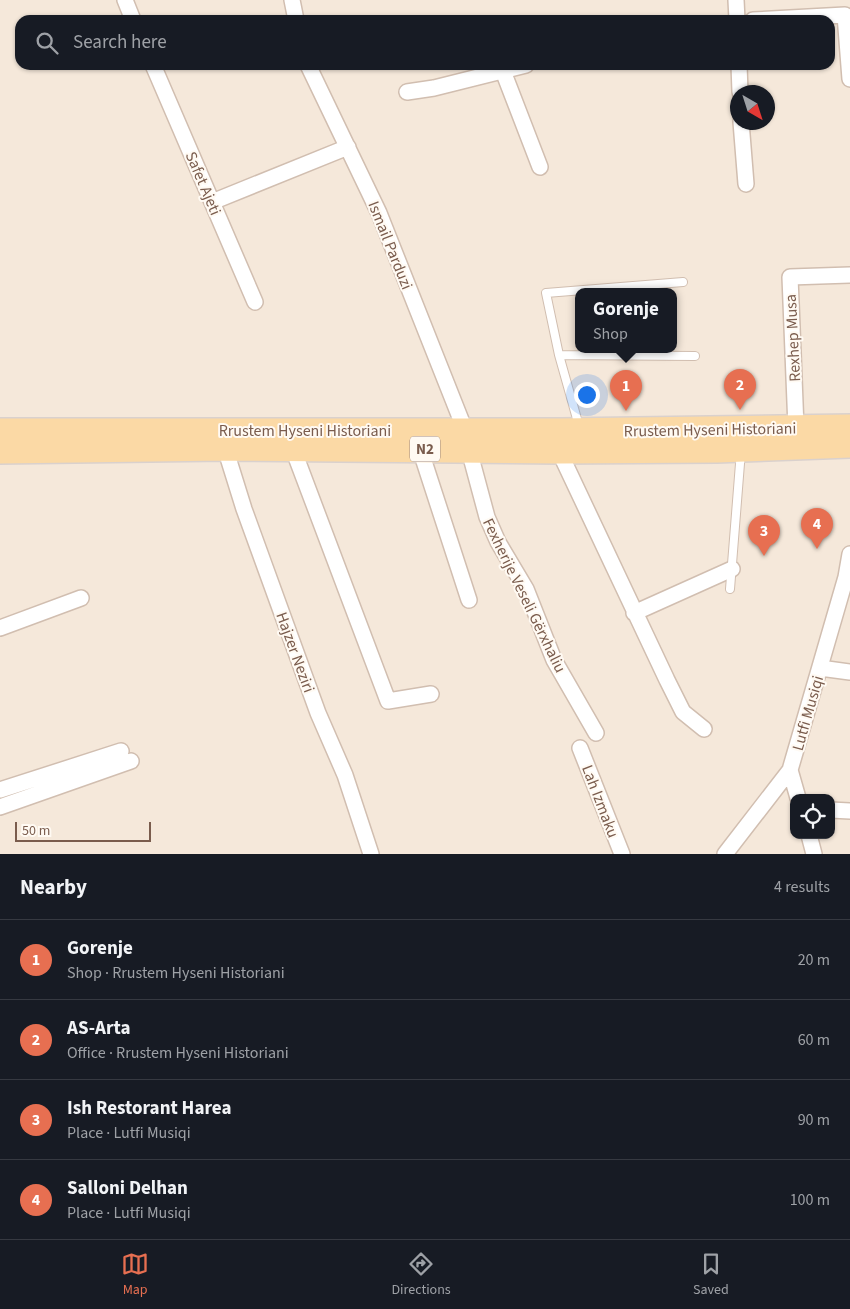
<!DOCTYPE html>
<meta charset="utf-8">
<style>
:root{--surface:#171b24;--page:#242831;--text:#f1f3f6;--muted:#9ea1a6;--line:#363941;--accent:#e76f51}
body{margin:0;font-family:"Source Sans 3",sans-serif;background:var(--page);color:var(--text)}
.controls{position:absolute;right:15px;bottom:15px;display:grid;overflow:hidden;border-radius:10px;box-shadow:0 1px 4px #0004}
.controls button{width:45px;height:45px;display:grid;place-items:center;padding:0;border:0;border-bottom:1px solid var(--line);background:var(--surface);color:var(--text);font:25px sans-serif}
.compass{position:absolute;left:730px;top:85px;width:45px;height:45px;border-radius:50%;background:var(--surface);box-shadow:0 1px 4px #0004;rotate:141deg}
.scale{position:absolute;left:15px;bottom:12px;width:136px;box-sizing:border-box;padding-left:5px;border:2px solid #7a5c4d;border-top:0;font-size:14px;line-height:18px;white-space:nowrap;color:#7a5c4d;-webkit-text-stroke:4px #fffaf3;paint-order:stroke}
.you{position:absolute;left:586px;top:394px;width:18px;height:18px;margin:-12px;border:4px solid #fff;border-radius:50%;background:#1a73e8;box-shadow:0 0 0 8px #1a73e833}
.badge{display:grid;place-items:center;width:32px;height:32px;border-radius:50%;background:var(--accent);color:#fff;font-size:16px;font-weight:700}
.pin{position:absolute;translate:-50% -41px;filter:drop-shadow(0 1px 2px #0008)}
.pin::after{content:'';position:absolute;top:26px;width:18px;height:15px;background:inherit;clip-path:polygon(0 0,100% 0,50% 100%)}
.popup{position:absolute;left:575px;top:288px;width:102px;height:65px;box-sizing:border-box;display:grid;place-content:center;border-radius:10px;background:var(--surface);filter:drop-shadow(0 1px 4px #0005);font-size:16px;white-space:nowrap;color:var(--muted)}
.popup b{font-size:19px;color:var(--text)}
.popup::after{content:'';position:absolute;left:50%;top:100%;margin-left:-10px;border:10px solid transparent;border-top-color:var(--surface)}
.list{margin:0;padding:0;list-style:none}
h2{display:flex;justify-content:space-between;align-items:center;height:65px;margin:0;padding:0 20px;font-size:21px}
h2 small{font-size:16px;font-weight:400;color:var(--muted)}
.list li{display:grid;grid-template-columns:32px 1fr auto;gap:15px;align-items:center;box-sizing:border-box;height:80px;padding:0 20px;border-top:1px solid var(--line)}
.list b{display:block;font-size:19px;white-space:nowrap}
.list p{margin:0;font-size:16px;white-space:nowrap;color:var(--muted)}
.list em{font-size:16px;font-style:normal;color:var(--muted)}
.icon{flex:none;width:28px;height:28px;fill:none;stroke:currentColor;stroke-width:2;stroke-linecap:round;stroke-linejoin:round}
.map{position:relative;flex:none;width:850px;height:854px;overflow:hidden}
.search{position:absolute;background:var(--surface);box-shadow:0 1px 4px #0004;left:15px;right:15px;top:15px;height:55px;display:flex;align-items:center;gap:12px;box-sizing:border-box;padding:0 18px;border-radius:15px;color:var(--muted);font-size:19px}
.sheet{height:385px;background:var(--surface)}
nav{display:flex;justify-content:space-around;align-items:center;box-sizing:border-box;height:70px;border-top:1px solid var(--line);background:var(--surface);font-size:14px;color:var(--muted)}
nav a{display:grid;justify-items:center;gap:2px}
nav .on{color:var(--accent)}
.map>svg:first-child{display:block}
</style>
<div class="map">
<svg width="850" height="854" viewBox="0 0 850 854">
<rect width="100%" height="100%" fill="#fdf6ec"/>
<path fill="#f5e8da" fill-rule="evenodd" d="M0,0H850V854H0ZM20,20H830V65H20ZM738,92H768V122H738ZM578,292H674V350H578ZM794,798H831V835H794Z"/>
<g fill="none" stroke-linecap="round" stroke-linejoin="round">
<g stroke="#d1beb0" stroke-width="10">
<path id="service" d="M559,355L546,293L683,282
M579,426L559,355L695,356
M730,589L741,451"/>
</g>
<g stroke="#d1beb0" stroke-width="18">
<path id="minor" d="M125,0L133,20
M292,0L296,20
M736,0L737,20
M753,20L845,15L850,79
M153,65L255,302
M308,65L379,213L465,430
M739,65L740,92
M503,71L540,167
M407,92L434,88L526,65
M741,122L746,184
M212,202L348,147
M796,428L790,277L850,275
M225,448L244,509L318,713L345,775L371,854
M293,449L388,701L431,694
M420,449L469,600
M469,450L487,517L498,542L526,589L554,660L596,733
M559,451L667,680L683,712L704,729
M634,613L732,569
M0,628L81,598
M820,668L850,672
M580,748L622,854
M790,770L798,798
M0,790L121,751
M0,807L131,761
M831,810L850,811
M809,835L814,854
M725,854L790,770L846,577L850,554"/>
</g>
<g stroke="#dad1cd" stroke-width="28">
<path id="primary" d="M0,431H561L850,427
M0,451L225,448L559,451L717,450L850,445"/>
</g>
<use href="#service" stroke="#fff" stroke-width="8"/>
<use href="#minor" stroke="#fff" stroke-width="15"/>
<use href="#primary" stroke="#fbd9a5" stroke-width="25"/>
</g>
<g text-anchor="middle" stroke-width="4" stroke-linejoin="round" paint-order="stroke">
<rect fill="#fffaf3" stroke="#a28b7f" stroke-width="1" x="410" y="436.5" width="30" height="25" rx="4"/>
<g font-size="15" font-weight="bold" fill="#7a5c4d">
<text x="425" y="454">N2</text>
</g>
<g font-size="16" fill="#7a5c4d" stroke="#fffaf3">
<text transform="translate(204 183) rotate(67)" y="6">Safet Ajeti</text>
<text transform="translate(391 245) rotate(68)" y="6">Ismail Parduzi</text>
<text transform="translate(792 338) rotate(-93)" y="6">Rexhep Musa</text>
<text transform="translate(710 429) rotate(-1)" y="6">Rrustem Hyseni Historiani</text>
<text x="305" y="436">Rrustem Hyseni Historiani</text>
<text transform="translate(525 595) rotate(64)" y="6">Fexherije Veseli Gërxhaliu</text>
<text transform="translate(296 652) rotate(70)" y="6">Hajzer Neziri</text>
<text transform="translate(807 713) rotate(-74)" y="6">Lutfi Musiqi</text>
<text transform="translate(601 801) rotate(69)" y="6">Lah Izmaku</text>
</g>
</g>
</svg>
<div class="controls">
<button><svg class="icon" aria-label="locate" viewBox="0 0 24 24"><circle cx="12" cy="12" r="6"/><path d="M12 2v4M12 18v4M2 12h4M18 12h4"/></svg></button>
</div>
<svg class="compass" viewBox="-18 -18 36 36"><path d="M0-13l5 13h-10z" fill="#e53935"/><path d="M0 13l5-13h-10z" fill="#9ea1a6"/></svg>
<div class="scale">50 m</div>
<div class="you"></div>
<div class="pin badge" style="left:626px;top:411px">1</div>
<div class="popup"><b>Gorenje</b>Shop</div>
<div class="pin badge" style="left:740px;top:410px">2</div>
<div class="pin badge" style="left:764px;top:556px">3</div>
<div class="pin badge" style="left:817px;top:549px">4</div>
<div class="search"><svg class="icon" aria-label="search" viewBox="0 0 24 24"><circle cx="10" cy="10" r="6"/><path d="M15 15l6 6"/></svg>Search here</div>
</div>
<section class="sheet">
<h2>Nearby<small>4 results</small></h2>
<ul class="list">
<li><span class="badge">1</span><div><b>Gorenje</b><p>Shop · Rrustem Hyseni Historiani</p></div><em>20 m</em></li>
<li><span class="badge">2</span><div><b>AS-Arta</b><p>Office · Rrustem Hyseni Historiani</p></div><em>60 m</em></li>
<li><span class="badge">3</span><div><b>Ish Restorant Harea</b><p>Place · Lutfi Musiqi</p></div><em>90 m</em></li>
<li><span class="badge">4</span><div><b>Salloni Delhan</b><p>Place · Lutfi Musiqi</p></div><em>100 m</em></li>
</ul>
</section>
<nav>
<a class="on"><svg class="icon" aria-label="map" viewBox="0 0 24 24"><path d="M3 6l6-2 6 2 6-2v14l-6 2-6-2-6 2zM9 4v14M15 6v14"/></svg>Map</a>
<a><svg class="icon" aria-label="directions" viewBox="0 0 24 24"><path d="M12 3l9 9-9 9-9-9zM9 14v-3h6M13 9l2 2-2 2"/></svg>Directions</a>
<a><svg class="icon" aria-label="saved" viewBox="0 0 24 24"><path d="M7 4h10v16l-5-4-5 4z"/></svg>Saved</a>
</nav>
